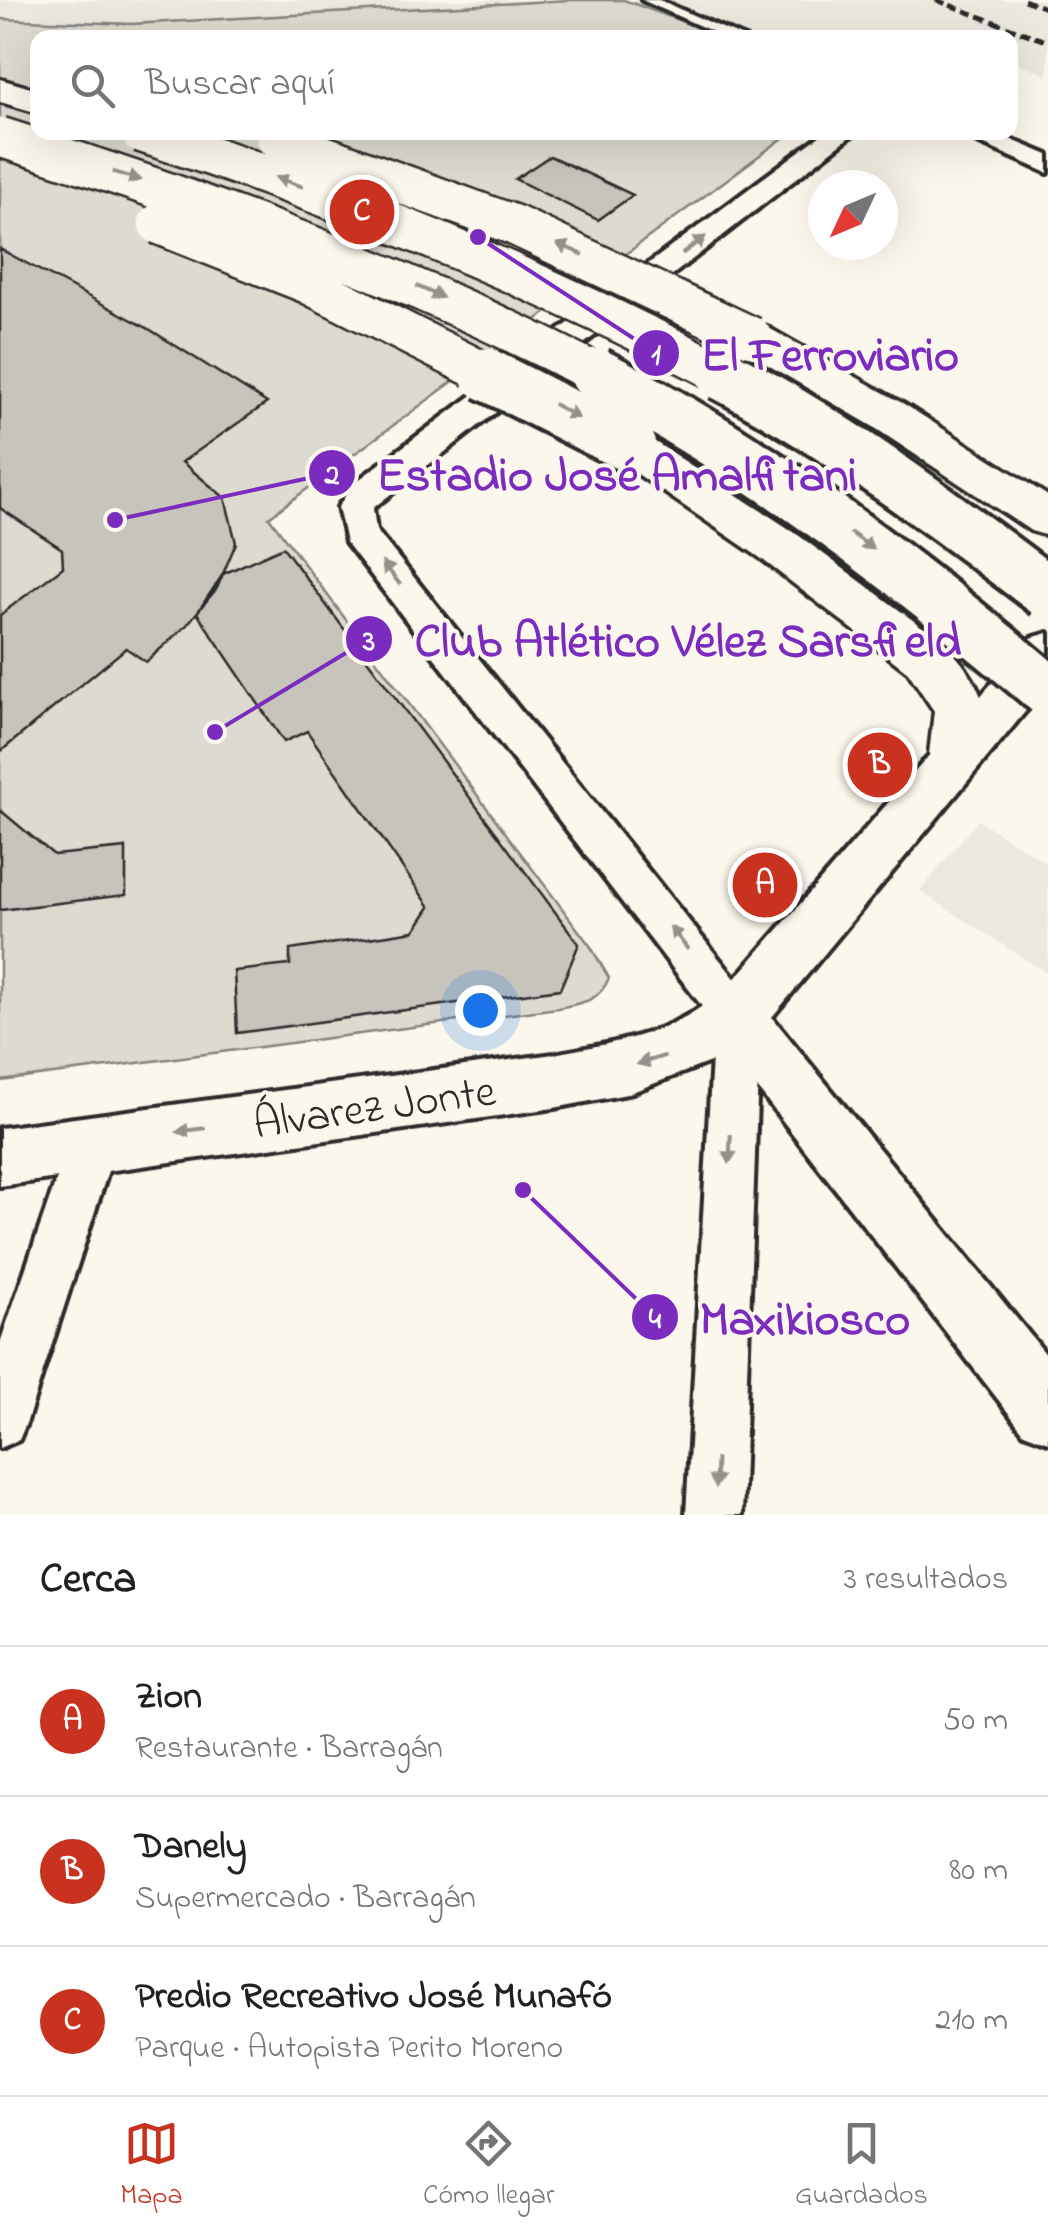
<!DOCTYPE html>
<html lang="es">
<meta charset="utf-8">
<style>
:root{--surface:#fff;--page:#f6f6f6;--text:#202124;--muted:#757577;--line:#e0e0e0;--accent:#c8321e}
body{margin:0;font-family:"Indie Flower",sans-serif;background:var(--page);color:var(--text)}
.compass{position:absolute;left:808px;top:170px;width:90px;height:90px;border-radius:50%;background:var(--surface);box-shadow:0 10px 40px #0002;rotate:226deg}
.you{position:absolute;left:480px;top:1010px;width:35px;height:35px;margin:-25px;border:8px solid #fff;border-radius:50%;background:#1a73e8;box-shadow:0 0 0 15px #1a73e833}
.badge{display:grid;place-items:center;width:65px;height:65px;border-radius:50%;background:var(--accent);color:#fff;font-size:32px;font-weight:700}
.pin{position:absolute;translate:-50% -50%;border:5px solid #fff;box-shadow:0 2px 10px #0006}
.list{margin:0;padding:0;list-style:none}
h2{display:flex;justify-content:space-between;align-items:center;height:130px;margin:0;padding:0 40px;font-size:42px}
h2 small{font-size:32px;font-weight:400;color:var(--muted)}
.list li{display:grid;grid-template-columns:65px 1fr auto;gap:30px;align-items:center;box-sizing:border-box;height:150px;padding:0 40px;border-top:2px solid var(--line)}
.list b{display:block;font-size:38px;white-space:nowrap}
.list p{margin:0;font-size:32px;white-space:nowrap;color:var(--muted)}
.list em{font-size:32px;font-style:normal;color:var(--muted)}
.icon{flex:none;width:55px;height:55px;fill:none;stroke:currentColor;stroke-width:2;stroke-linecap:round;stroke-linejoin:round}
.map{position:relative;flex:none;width:1048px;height:1515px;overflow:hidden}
.search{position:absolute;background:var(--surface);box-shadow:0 10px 40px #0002;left:30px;right:30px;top:30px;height:110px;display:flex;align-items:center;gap:25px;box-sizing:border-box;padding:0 35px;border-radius:20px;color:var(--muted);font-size:38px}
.sheet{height:580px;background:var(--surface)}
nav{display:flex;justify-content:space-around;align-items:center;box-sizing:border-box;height:140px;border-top:2px solid var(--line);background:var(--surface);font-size:28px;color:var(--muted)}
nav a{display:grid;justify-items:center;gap:5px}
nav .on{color:var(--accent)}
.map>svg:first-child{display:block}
</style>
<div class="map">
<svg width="1048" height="1515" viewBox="0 0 1048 1515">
<rect width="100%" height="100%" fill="#fbf7ec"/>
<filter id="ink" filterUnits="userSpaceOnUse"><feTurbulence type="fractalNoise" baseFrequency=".01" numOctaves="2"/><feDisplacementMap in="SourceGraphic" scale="20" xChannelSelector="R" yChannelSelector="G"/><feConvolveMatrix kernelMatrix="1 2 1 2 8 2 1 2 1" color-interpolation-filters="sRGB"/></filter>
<g filter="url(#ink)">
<path fill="#ebe8de" d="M0,0H569L131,24L0,19Z
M624,0H1048V75L1011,61L1010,38L725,37Z
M978,820L1048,864V974L920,891Z"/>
<path fill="#dddad0" stroke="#84827e" stroke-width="2.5" d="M569,0H624L725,37L38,38V132L790,133L269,517L591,947L609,978C599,1002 582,1003 558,1008L0,1081V19L131,24Z"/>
<path fill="#c7c4bc" stroke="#2b2b2b" stroke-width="2.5" d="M550,156L633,195L598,220L515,179Z
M0,249L149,329L267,403L182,462L225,498L236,543L217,588L186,626L146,662L126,648L0,752V615L63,567L62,549L0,508Z
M283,547L579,944L560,989L237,1033L234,971L290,965V950L414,931L430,907L307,731L284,742L197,613L223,574Z
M0,810L54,855L126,848V895L0,910Z"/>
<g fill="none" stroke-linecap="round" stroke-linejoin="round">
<g stroke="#2b2b2b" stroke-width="8">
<path id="service" d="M642,0H659L745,38H727Z"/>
</g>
<g stroke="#2b2b2b" stroke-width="8">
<path id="minor" d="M825,132H856L373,508L376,530L753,1001L760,1016L742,1515H686L714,1022L346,542L338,507L353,484Z
M955,132H993L1048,155V173Z
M93,1120L110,1127L117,1143L27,1421L19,1440L0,1448V1343L69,1143L76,1127Z"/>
</g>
<g stroke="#2b2b2b" stroke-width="8">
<path id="tertiary" d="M1048,633V684L772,1017L1048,1357V1442L1024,1433L731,1054L627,1094L554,1108L0,1186V1128L554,1054C634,1039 684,1033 742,971L1031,638Z"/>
</g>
<g stroke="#2b2b2b" stroke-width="7">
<path id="motorway" d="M0,79L38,90V113L0,102Z
M752,323L767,327L904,404L1048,496V536L1031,531L872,426L737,347L730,337L737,327Z
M630,431L646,436L794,532L945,644C981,681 1000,721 975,770L956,776L937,770L929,754L934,711L908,672L759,557L614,458L607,447L614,436Z"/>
</g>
<use href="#service" fill="#fbf7ec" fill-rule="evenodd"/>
<use href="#minor" fill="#fbf7ec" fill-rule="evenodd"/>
<use href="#tertiary" fill="#fbf7ec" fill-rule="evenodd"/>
<use href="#motorway" fill="#fbf7ec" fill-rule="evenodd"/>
<path stroke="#2b2b2b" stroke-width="5" stroke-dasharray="10 5" stroke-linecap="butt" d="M936,0L1048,42
M1024,0L1048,9"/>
<g stroke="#2b2b2b" stroke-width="44" stroke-linecap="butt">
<path id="motorway-bridge-far1" d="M140,132C344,198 537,277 727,376
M0,137C207,202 408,276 601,376
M276,138L514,225L752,337
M158,224L309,284L491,376"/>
</g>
<g stroke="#2b2b2b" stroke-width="59" stroke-linecap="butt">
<path id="motorway-bridge" d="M486,374L630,447
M596,374C761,459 907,572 1048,691
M722,374C838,435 944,514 1048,593"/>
</g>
<use href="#motorway-bridge-far1" stroke="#fbf7ec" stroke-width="39"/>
<use href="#motorway-bridge" stroke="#fbf7ec" stroke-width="51"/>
</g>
<defs><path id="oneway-solid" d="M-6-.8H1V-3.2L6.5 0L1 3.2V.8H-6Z" transform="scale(2.5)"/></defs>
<g fill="#93918c">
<use href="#oneway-solid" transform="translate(127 176) rotate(17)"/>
<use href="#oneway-solid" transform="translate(289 182) rotate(-161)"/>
<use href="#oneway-solid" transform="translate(694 245) rotate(-37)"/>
<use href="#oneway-solid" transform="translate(570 249) rotate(-157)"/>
<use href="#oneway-solid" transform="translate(430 292) rotate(24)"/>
<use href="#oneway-solid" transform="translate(566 411) rotate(29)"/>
<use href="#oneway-solid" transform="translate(862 541) rotate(36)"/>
<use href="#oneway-solid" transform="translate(391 573) rotate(-128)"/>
<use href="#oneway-solid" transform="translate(679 938) rotate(-128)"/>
<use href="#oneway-solid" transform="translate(651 1060) rotate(163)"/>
<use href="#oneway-solid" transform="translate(191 1130) rotate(172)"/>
<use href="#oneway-solid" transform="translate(730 1149) rotate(93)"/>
<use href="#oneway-solid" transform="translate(716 1473) rotate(92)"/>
</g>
</g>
<g text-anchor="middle" stroke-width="8" stroke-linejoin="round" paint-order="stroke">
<g font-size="45" fill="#2b2b2b" stroke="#fbf7ec">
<text transform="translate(374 1105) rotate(-8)" y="16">Álvarez Jonte</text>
</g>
</g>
<path fill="none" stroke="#7b2cbf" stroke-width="4" d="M478 237L656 353M115 520L332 473M215 732L369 639M523 1190L655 1317"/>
<g fill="#7b2cbf" stroke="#fbf7ec" stroke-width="4">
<circle cx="478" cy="237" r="10"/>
<circle cx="115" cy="520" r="10"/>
<circle cx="215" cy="732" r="10"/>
<circle cx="523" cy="1190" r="10"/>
<circle cx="656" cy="353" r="25"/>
<circle cx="332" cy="473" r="25"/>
<circle cx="369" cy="639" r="25"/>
<circle cx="655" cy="1317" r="25"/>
</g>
<g font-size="30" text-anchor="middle" font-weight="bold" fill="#fff">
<text x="656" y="364">1</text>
<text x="332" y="484">2</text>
<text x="369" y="650">3</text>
<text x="655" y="1328">4</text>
</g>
<g font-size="48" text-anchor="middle" font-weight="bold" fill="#7b2cbf" stroke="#fbf7ec" stroke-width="8" stroke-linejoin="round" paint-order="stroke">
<text x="830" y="370">El Ferroviario</text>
<text x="617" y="490">Estadio José Amalfitani</text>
<text x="688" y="656">Club Atlético Vélez Sarsfield</text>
<text x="805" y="1334">Maxikiosco</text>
</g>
</svg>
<svg class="compass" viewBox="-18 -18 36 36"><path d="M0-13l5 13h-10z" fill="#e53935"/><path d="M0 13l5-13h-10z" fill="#757577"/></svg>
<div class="you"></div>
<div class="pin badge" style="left:765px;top:885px">A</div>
<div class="pin badge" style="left:880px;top:765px">B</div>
<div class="pin badge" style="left:362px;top:212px">C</div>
<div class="search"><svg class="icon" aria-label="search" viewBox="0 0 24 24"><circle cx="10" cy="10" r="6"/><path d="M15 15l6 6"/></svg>Buscar aquí</div>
</div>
<section class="sheet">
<h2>Cerca<small>3 resultados</small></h2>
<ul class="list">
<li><span class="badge">A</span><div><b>Zion</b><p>Restaurante · Barragán</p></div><em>50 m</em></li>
<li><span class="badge">B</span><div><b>Danely</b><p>Supermercado · Barragán</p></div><em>80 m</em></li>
<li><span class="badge">C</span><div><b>Predio Recreativo José Munafó</b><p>Parque · Autopista Perito Moreno</p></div><em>210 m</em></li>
</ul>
</section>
<nav>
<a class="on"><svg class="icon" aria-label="map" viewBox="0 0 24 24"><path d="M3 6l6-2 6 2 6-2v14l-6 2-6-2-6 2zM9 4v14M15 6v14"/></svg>Mapa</a>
<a><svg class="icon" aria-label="directions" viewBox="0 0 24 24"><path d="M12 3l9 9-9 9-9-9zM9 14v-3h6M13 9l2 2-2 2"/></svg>Cómo llegar</a>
<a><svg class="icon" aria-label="saved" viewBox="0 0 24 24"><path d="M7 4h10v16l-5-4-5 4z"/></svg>Guardados</a>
</nav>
